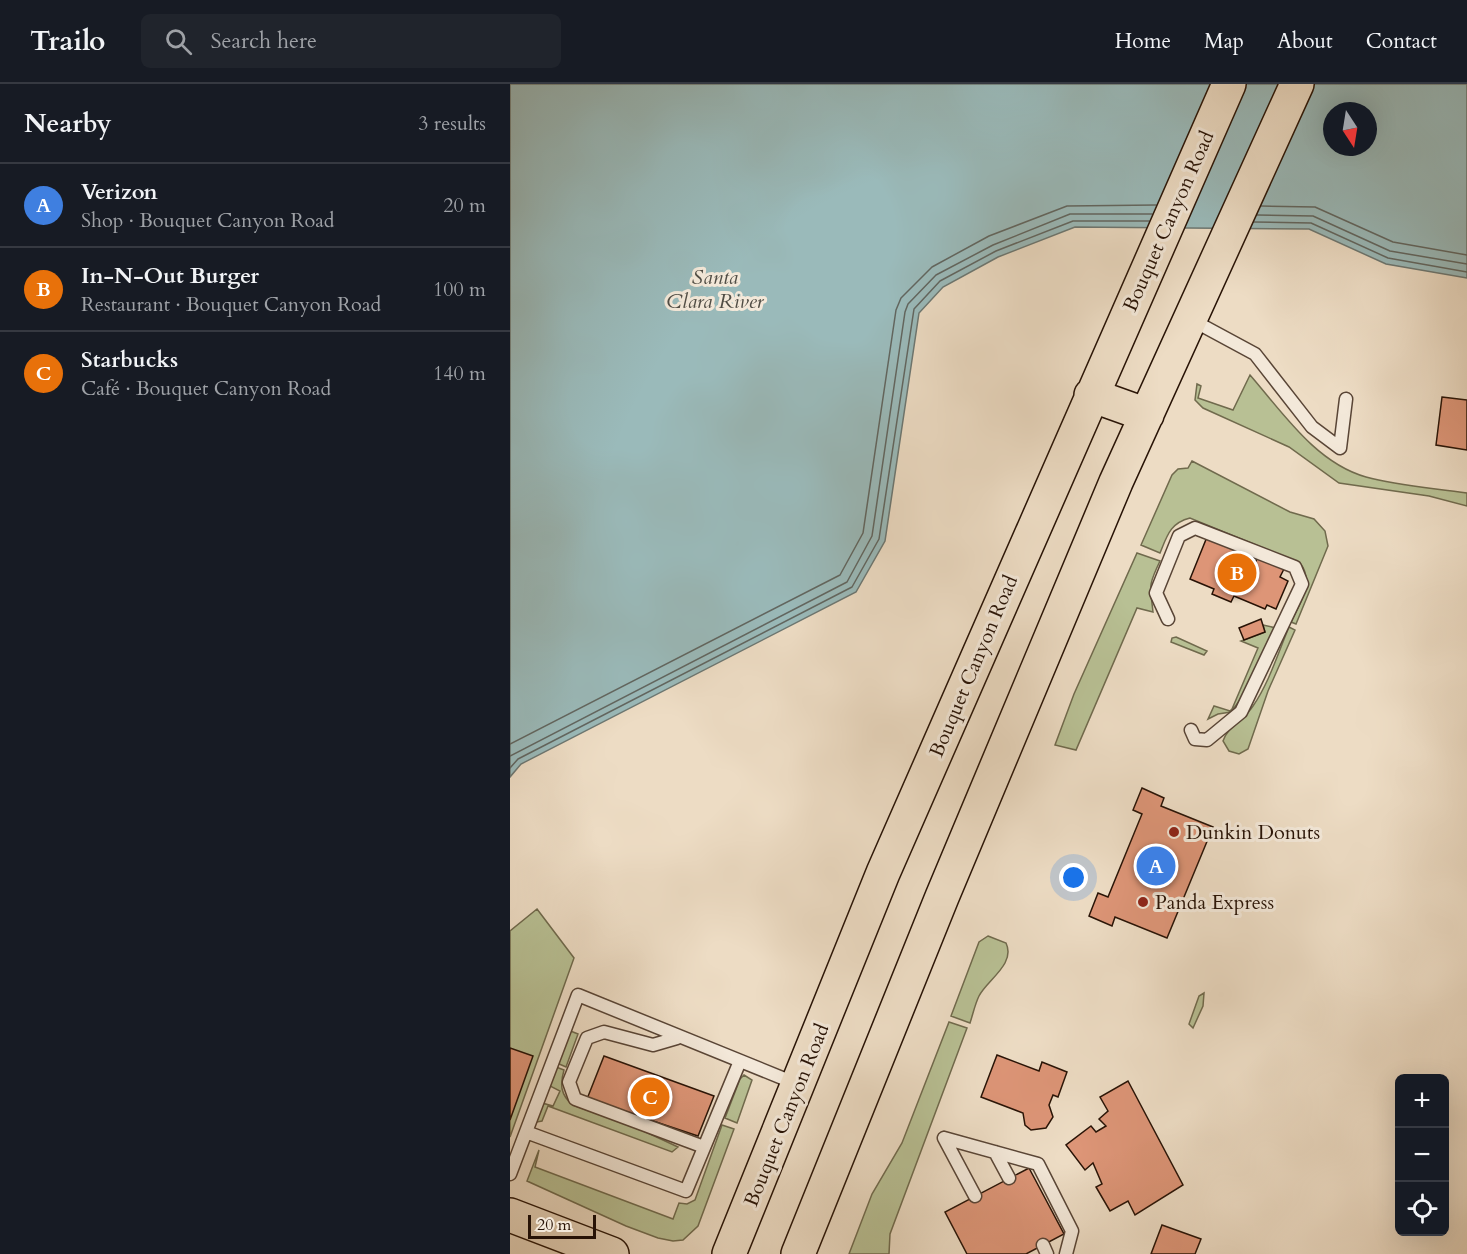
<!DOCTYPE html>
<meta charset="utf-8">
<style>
:root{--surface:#171b24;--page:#20242c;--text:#f1f3f6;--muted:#9ea1a6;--line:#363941;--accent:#0b8043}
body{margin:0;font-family:Cardo,serif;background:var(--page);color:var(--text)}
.controls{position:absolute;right:18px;bottom:18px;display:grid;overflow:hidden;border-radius:9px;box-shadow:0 6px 24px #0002}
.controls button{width:54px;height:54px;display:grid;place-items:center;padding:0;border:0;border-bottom:2px solid var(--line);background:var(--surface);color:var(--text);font:30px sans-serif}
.compass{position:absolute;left:813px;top:18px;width:54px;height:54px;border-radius:50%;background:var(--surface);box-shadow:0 6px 24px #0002;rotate:168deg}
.scale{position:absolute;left:18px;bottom:15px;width:68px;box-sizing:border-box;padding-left:6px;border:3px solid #281306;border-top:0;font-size:16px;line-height:21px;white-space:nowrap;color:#281306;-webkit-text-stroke:4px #f3e8d9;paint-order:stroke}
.you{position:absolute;left:564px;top:794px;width:21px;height:21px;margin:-15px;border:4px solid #fff;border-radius:50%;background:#1a73e8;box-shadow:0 0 0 9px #1a73e833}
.badge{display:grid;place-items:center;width:39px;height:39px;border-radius:50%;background:var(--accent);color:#fff;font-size:20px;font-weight:700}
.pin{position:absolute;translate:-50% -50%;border:3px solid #fff;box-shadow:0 2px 6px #0006}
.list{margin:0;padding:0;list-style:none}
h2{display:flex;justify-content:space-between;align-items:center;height:78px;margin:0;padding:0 24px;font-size:26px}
h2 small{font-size:20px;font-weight:400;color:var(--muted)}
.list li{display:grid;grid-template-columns:39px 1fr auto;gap:18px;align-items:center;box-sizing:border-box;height:84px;padding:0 24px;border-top:2px solid var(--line)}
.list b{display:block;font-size:22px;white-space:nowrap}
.list p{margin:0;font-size:20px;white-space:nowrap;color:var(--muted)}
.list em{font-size:20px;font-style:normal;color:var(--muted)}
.icon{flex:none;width:33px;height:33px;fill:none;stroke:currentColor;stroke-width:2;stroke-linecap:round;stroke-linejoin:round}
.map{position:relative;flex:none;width:957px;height:1170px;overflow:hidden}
header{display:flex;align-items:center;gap:36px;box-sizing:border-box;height:84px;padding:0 30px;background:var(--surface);border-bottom:2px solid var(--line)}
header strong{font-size:28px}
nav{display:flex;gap:33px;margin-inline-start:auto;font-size:21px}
.search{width:420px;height:54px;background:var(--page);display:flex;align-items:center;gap:15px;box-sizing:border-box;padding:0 21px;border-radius:9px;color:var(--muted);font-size:22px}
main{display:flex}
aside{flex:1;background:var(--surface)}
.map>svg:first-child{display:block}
</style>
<header>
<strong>Trailo</strong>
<div class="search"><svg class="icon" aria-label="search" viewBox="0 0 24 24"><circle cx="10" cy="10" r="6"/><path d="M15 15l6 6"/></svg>Search here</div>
<nav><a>Home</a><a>Map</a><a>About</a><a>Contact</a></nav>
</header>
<main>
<aside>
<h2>Nearby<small>3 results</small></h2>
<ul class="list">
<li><span class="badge" style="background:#3f7fe0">A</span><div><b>Verizon</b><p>Shop · Bouquet Canyon Road</p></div><em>20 m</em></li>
<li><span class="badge" style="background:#e8710a">B</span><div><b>In-N-Out Burger</b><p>Restaurant · Bouquet Canyon Road</p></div><em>100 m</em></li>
<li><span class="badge" style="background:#e8710a">C</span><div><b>Starbucks</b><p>Café · Bouquet Canyon Road</p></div><em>140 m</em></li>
</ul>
</aside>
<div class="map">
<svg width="957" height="1170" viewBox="0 0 957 1170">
<rect width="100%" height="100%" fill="#eddcc4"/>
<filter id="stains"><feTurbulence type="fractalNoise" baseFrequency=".00333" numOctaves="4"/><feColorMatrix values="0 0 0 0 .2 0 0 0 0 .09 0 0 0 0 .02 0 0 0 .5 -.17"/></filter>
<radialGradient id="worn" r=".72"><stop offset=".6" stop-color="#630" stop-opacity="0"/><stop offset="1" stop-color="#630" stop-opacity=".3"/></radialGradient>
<path fill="#b8c094" stroke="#706a4d" stroke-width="1.5" d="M740,291C773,329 806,379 856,393C888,402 924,404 957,409V422L919,412L829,399L779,363L693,324L685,316L687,300L691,302L688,314L723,326Z
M682,377L780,428L804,435L815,447L818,462L786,540L781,538C790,519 805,498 790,479L680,434C660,439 657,452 650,469L631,461L662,391L668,385L678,384Z
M627,469L650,477C638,502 640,501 643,528L627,524L566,666L545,661L564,610Z
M753,541L766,544L736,608L721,628L708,630L698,635L704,622L720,627L722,625L748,564L731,557L755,548Z
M779,543L785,546L758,607L738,665L729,670L719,667L713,657C717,643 734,636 743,622C759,599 768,569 779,543Z
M666,553L697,567L694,571L661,558L662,554Z
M27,825L64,874L0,1053V847Z
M478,852L496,859C506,880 477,896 469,912C465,920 463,930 460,939L441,932L469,858Z
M694,909L693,922L683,944L679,940L689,912Z
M439,938L457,944L380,1150L379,1170H339L362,1110L392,1059Z
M58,946L68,950L56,983L47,979Z
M46,983L54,986C50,1000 50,1011 63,1021L125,1043L168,1063L162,1068L38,1022L32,1037L27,1038L26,1035L32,1019L43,1022L50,1007L38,1001Z
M234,991L242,996L227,1039L215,1034L230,995Z
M212,1041L224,1045L188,1142L173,1156L163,1157L148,1154L116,1142L17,1097L29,1066L25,1083L163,1135L169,1119L177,1120L185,1116Z"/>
<path fill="#9ababa" stroke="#6c7772" stroke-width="1.5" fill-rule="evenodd" d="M0,0H957V194L876,180L799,145L565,143L488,173L433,203L409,229L375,457L346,508L11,680L0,693ZM822,27H858V63H822Z"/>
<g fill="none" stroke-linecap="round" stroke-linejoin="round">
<path stroke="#616660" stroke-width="1.5" d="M751,122L805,123L883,158L957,171
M747,131L803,132L880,167L957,180
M744,138L801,139L878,174L957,188
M0,660L330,491L353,449L386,226L391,214L422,183L479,152L557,122L646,121
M0,672L337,498L362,452L395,228L398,220L426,191L483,161L560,130H642
M0,684L8,675L342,503L369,455L404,225L430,197L486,167L563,137H639"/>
</g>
<path fill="#dd9577" stroke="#281306" stroke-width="1.5" d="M932,313L957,316V366L926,361Z
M697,453L736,465L733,472L746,477L747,474L774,485L770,493L778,497L766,525L757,521L755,525L724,512L721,518L702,510L704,505L680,495Z
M751,535L755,548L734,556L729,544Z
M632,704L654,714L651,722L703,743L657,854L605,833L602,842L579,832L588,809L598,813L632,730L623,726Z
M0,964L23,972L0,1036Z
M487,971L529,987L532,978L557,988L548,1013L543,1011L539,1021L543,1033L536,1044L521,1046L515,1041L513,1029L471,1013Z
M94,972L204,1012L188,1052L77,1015Z
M618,997L673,1101L625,1131L618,1117L600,1127L586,1103L592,1100L583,1079L575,1086L556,1061L581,1042L586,1048L596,1042L589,1035L598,1027L590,1013Z
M519,1084L554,1150L516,1170H457L435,1128Z
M652,1141L691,1155L685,1170H641Z"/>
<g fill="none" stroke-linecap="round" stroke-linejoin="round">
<g stroke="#594536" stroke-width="15">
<path id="service" d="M682,236L745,270L802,343L830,364L836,315
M658,535L646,509L669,452L685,444L785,483L792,500L731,628L697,656L685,655L681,646
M167,954L143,961L94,948L77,954L59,998L65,1015L194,1063
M16,1048L176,1107L230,977
M434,1054L528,1080L562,1147L556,1170
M434,1054L465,1112
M485,1068L499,1094
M0,1090L68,911L287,1000
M533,1161L537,1170"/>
</g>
<g stroke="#281306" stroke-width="36">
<path id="primary" d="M581,311L637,331
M0,1131L102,1170
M219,1170L373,789L719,0
M288,1170L432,813L606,398L787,0"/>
</g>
<use href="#service" stroke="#f3e8d9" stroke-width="12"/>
<use href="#primary" stroke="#eddcc4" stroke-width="33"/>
</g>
<g fill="#8f2418" stroke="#f3e8d9" stroke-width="2">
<circle cx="664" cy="748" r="6"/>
<circle cx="633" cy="818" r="6"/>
</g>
<g text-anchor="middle" stroke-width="6" stroke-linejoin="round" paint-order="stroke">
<g font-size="20" fill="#281306" stroke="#f3e8d9">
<text transform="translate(658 137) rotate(-66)" y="7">Bouquet Canyon Road</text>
<text transform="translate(463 582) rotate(-67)" y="7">Bouquet Canyon Road</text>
<text transform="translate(276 1031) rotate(-68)" y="7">Bouquet Canyon Road</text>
</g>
<g font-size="20" fill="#281306" stroke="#f3e8d9" text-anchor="start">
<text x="676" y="755">Dunkin Donuts</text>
<text x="645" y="825">Panda Express</text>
</g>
<g font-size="21" font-style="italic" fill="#504d45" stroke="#f3e8d9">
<text x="205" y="200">Santa<tspan x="205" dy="24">Clara River</tspan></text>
</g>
</g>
<rect width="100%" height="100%" filter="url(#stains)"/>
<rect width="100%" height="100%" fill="url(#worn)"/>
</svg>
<div class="controls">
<button>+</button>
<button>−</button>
<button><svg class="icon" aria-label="locate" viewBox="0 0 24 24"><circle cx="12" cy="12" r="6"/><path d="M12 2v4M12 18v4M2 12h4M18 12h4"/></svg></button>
</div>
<svg class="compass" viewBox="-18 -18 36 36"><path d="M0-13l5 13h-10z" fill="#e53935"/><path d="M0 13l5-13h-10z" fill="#9ea1a6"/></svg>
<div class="scale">20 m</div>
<div class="you"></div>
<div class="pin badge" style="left:646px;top:782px;background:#3f7fe0">A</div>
<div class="pin badge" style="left:727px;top:489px;background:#e8710a">B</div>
<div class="pin badge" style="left:140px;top:1013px;background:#e8710a">C</div>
</div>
</main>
